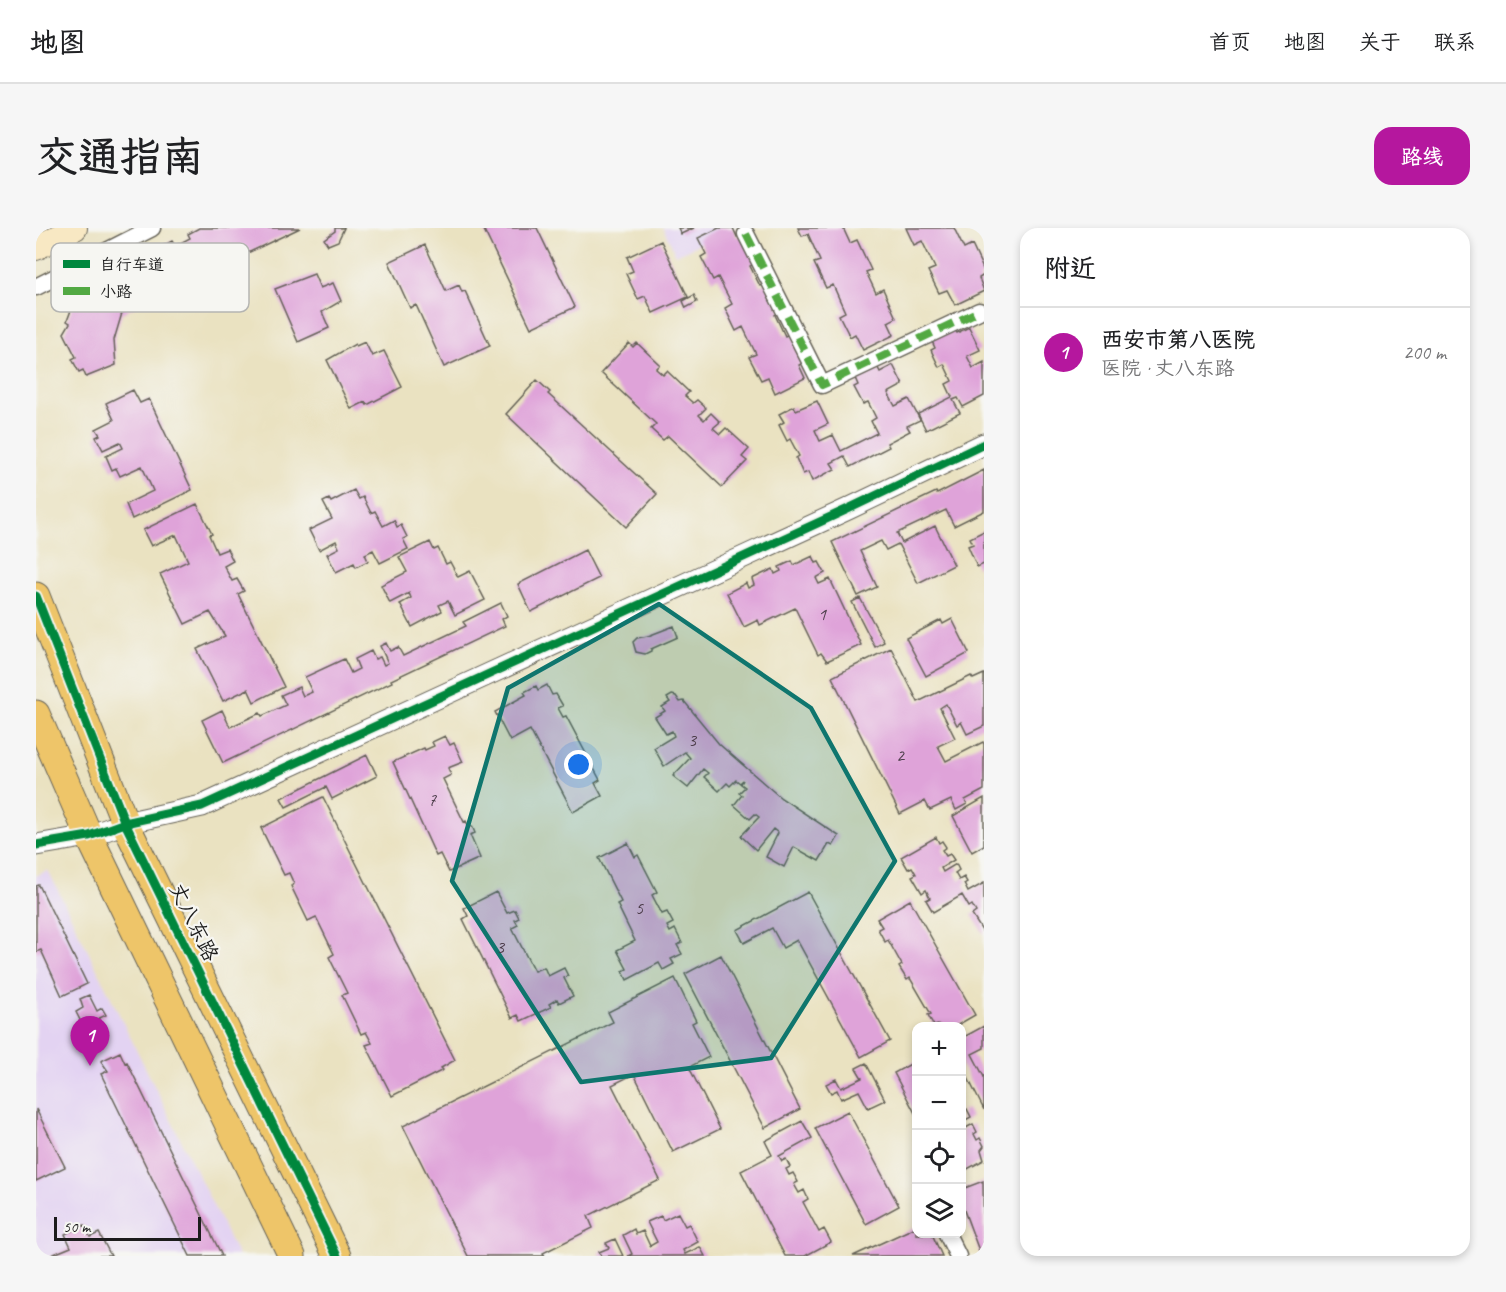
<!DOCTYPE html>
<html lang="zh">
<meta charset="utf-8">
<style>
:root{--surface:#fff;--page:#f6f6f6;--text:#202124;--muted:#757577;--line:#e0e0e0;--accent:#b5179e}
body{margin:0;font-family:Caveat,"LXGW WenKai TC",sans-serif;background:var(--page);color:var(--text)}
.controls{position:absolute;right:18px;bottom:18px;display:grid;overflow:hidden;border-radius:12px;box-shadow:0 3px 9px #0003}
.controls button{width:54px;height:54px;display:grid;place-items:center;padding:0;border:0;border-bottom:2px solid var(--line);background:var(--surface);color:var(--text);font:30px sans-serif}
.scale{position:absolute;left:18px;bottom:15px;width:147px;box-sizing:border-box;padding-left:6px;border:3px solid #1c1c1c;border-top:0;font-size:16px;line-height:21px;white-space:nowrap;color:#1c1c1c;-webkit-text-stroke:4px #f6f6f2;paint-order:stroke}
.you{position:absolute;left:543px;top:537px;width:21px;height:21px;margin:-15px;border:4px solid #fff;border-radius:50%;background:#1a73e8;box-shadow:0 0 0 9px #1a73e833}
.badge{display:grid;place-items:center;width:39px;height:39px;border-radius:50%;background:var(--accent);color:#fff;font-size:20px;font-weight:700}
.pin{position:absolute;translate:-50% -50px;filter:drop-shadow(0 2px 3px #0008)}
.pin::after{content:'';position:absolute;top:32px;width:21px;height:18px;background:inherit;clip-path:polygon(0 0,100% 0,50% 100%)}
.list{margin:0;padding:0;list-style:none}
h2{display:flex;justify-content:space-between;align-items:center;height:78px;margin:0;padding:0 24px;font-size:26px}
h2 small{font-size:20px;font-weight:400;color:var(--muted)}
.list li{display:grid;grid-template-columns:39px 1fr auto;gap:18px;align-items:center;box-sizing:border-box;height:90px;padding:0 24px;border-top:2px solid var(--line)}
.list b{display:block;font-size:22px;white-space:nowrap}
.list p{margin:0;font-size:20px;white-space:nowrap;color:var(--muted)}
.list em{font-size:20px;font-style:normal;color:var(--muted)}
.icon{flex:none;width:33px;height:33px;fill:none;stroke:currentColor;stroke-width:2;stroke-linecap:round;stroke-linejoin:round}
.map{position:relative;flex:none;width:948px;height:1028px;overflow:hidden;border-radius:18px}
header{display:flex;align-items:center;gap:36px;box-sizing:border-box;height:84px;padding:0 30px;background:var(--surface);border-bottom:2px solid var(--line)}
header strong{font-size:28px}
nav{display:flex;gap:33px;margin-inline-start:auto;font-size:21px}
.intro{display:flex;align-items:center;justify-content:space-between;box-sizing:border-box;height:144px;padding:0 36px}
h1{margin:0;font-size:42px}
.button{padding:15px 27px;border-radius:18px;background:var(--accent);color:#fff;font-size:21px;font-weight:700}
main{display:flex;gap:36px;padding:0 36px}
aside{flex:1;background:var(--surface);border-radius:18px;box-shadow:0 3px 9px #0003}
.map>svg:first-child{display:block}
</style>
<header>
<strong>地图</strong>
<nav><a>首页</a><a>地图</a><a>关于</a><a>联系</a></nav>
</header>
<div class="intro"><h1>交通指南</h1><a class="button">路线</a></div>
<main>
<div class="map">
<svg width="948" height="1028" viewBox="0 0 948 1028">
<rect width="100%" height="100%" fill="#f6f6f2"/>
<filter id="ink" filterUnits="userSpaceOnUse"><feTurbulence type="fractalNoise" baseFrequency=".0167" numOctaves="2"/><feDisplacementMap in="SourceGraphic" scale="12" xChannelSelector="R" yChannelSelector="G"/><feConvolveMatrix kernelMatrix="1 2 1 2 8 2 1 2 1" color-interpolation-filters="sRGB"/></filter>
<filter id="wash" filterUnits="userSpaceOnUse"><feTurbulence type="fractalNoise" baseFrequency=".008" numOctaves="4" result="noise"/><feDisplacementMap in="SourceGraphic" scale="24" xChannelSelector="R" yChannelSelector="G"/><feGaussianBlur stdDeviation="1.35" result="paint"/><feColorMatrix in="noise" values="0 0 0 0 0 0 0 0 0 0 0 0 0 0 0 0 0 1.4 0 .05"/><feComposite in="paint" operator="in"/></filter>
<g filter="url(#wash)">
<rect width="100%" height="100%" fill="#eae2c1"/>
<path fill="#e3d3f2" d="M627,0H695L640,27Z
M12,642L202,1028H0V648Z"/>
<g id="blocks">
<path fill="#dfa3d9" d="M163,0H264L86,85L78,112L80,137L50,149L47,142L43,144L36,131L40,129L28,105L34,95L31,93L37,77H41L45,63L69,50L68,45L104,31L106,34L116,29L114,25L136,13L139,18L154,10L152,6Z
M299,0H308L302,13L292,17L288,11L299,3Z
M447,0H501L539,79L495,100Z
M642,0H658L645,6Z
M683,0H697L701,9L708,5L722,34L714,38L724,58L731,54L746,84L739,87L749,108L755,105L770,133L763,137L769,150L739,165L732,149L725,152L713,129L720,126L707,99L700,103L689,80L696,76L682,49L677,52L665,29L670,26L662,10Z
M762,0H807L814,15L821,12L835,42L830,44L840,65L847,61L860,90L852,94L858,107L827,122L819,106L814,109L803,87L809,84L797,57L790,60L778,35L784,33L772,6L766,8Z
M870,0H918L928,21L936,17L948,43V47L943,50L948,63L919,77L911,62L903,65L892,43L899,40L886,13L878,17Z
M625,13L652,69L617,85L609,68L602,71L590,46L597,43L591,29Z
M389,17L410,63L423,57L426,64L429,63L454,118L408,139L380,77L374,80L353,34Z
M278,46L284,60L297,55L305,73L286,84L293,100L262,114L239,61Z
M658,67L661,74L650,80L647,73Z
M933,99L944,122L931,128L937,140L948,134V168L927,179L922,170L917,172L924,185L890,202L882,186L916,169L910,156L916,153L908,136L903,139L895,122L899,120L895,111L918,100L921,105Z
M329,114L336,128L348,123L366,159L331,177L329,174L315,181L291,132L319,116L320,118Z
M593,115L597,119L601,115L624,137L620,141L627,147L631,143L653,164L649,168L657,175L661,172L670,180L663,187L668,192L675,185L684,194L677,200L684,206L690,200L713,221L706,229L711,233L686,259L632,208L627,212L615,201L620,196L565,145Z
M857,137L867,157L852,165L859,178L873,171L884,192L871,198L874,203L851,215L853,219L814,239L808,228L795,235L799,241L776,253L772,244L767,246L760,230L763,228L754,211L751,213L743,197L748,194L743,186L758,178L760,182L781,173L792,196L779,202L784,213L797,207L805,223L841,205L835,193L840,190L832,174L827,176L818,159L822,157L819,150L841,138L844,144Z
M501,152L514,164L512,166L621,266L590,299L470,186Z
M97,162L104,175L113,171L156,262L96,291L90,276L117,263L106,238L84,248L80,240L76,242L70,228L87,220L84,214L67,222L60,209L64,207L60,201L78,192L70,175Z
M948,242V283L918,298L910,282L861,305L866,315L899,298L918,337L882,355L862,316L850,322L845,313L824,323L841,359L822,368L796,314L900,264L901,266Z
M318,262L323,271L327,269L335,285L339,283L347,298L358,292L361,299L365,297L371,309L367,311L372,321L344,335L337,322L329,326L332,333L320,339L318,335L300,344L291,326L303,320L300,313L283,322L273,302L296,291L287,274L293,271L295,274Z
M161,276L176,306L173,307L181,325L191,321L197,333L188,338L196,353L201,351L208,363L202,366L248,459L218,474L212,461L187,473L161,421L189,408L174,384L149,396L124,346L152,333L140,307L115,318L107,302Z
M948,303V336L941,339L932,318L937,316L934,310Z
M394,314L398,322L402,320L410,336L414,334L422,349L434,343L449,372L419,387L412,373L403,377L406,383L376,399L364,376L375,370L373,365L354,375L345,357L371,344L363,329Z
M549,322L563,350L495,384L482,356Z
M777,328L780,335L783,334L789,345L780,350L783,356L794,351L825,417L791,433L785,425L782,427L759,380L724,397L722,392L708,399L691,365L710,355L712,360L718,357L716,351L737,341L739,346L745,343L743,339L756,333L758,337Z
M824,370L848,414L839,419L816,374Z
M465,375L471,388L466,391L469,398L355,452L356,454L187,535L166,492L186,482L194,499L224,485L226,488L250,477L245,467L263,459L267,468L276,464L269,449L308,431L315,445L323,441L319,431L335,423L339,431L344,429L348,437L352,435L344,418L350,415L354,423L362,419L367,428L430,398L427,394Z
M916,391L933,425L890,448L870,410L905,392L907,396Z
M638,398L642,409L615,421V423L609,426L600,424L597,414L601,410L612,408Z
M855,420L882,474L935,448L937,451L948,446V498L931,506L925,494L921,497L910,476L904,480L919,510L902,518L910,533L947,514L948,516V562L929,572L931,576L920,582L915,572L894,582L889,573L864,586L796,449Z
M511,457L516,467L520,466L527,478L522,480L527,489L530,488L564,552L559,555L566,568L537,584L494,502L474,513L459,484L490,467L488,464L500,458L502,462Z
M636,467L640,468L644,474L648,473L683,516L730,557L745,570L803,608L797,618L793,616L783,633L758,619L748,639L730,629L742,605L737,601L720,622L705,608L723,589L719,586L714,591L698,577L706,567L703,565L709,559L705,556L707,552L704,555L700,552L694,558L691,555L683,563L668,549L672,545L667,541L652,560L637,548L654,530L649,524L628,538L618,520L638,508L636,503L630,506L619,489L629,483L626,479L634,474L631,470Z
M409,508L414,517L418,515L427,534L412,540L415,547L407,551L428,594L430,593L433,599L436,598L439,605L434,607L444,630L413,644L404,626L400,628L357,534L388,520L389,522L398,518L396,514Z
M331,527L341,548L296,571L290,559L250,579L245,570Z
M287,569L419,832L405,840L407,842L356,868L330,817L336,815L330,804L325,806L306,767L311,765L293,729L298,726L280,689L272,693L255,658L258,656L253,645L248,647L225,600Z
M948,570V617L936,624L917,588Z
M900,609L903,615L906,613L910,619L906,622L910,628L914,626L918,632L905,640L907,644L920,636L923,642L919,645L923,652L928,649L931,654L928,656L932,664L948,655V706L936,687L940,684L936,677L933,679L926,667L897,684L890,672L894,670L890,662L886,665L876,648L880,646L876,639L872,641L865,629Z
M592,615L599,629L602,627L621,664L616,667L626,686L631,684L637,695L631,698L634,704L639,701L646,715L641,717L646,726L635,731L638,736L627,742L623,735L591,752L587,743L591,741L581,722L599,713L581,676L585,674L563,630Z
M3,657L51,756L26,768L5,722L0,724V658Z
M460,664L471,685L479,682L483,690L479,692L482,697L476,700L498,743L508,739L512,748L528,740L532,748L528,750L537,768L523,775L521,771L513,776L515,779L485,793L482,787L476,790L427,691L432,688L428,680Z
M772,664L854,813L825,829L761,712L747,720L736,700L708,715L701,702Z
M874,672L939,787L920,798H903L902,797L898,798L892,787L895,786L874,750L871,752L863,739L866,737L852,712L849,714L842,701L846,699L841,691Z
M685,727L764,881L729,900L649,746Z
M639,750L660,793L656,795L673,829L653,839L684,901L637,924L598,846L576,857L624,952L552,988L557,1000L507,1025L509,1028H432L367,898L577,794L572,784Z
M53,767L61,783L66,780L70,787L47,798L40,784L47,780L44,771Z
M948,798V820L936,826L948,849V882L926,838V810Z
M84,824L89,835L91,834L186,1028H154L65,846L72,843L65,833Z
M880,833V887L858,845Z
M830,835L849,872L832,880L823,863L805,871L801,862L795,865L790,856L800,851L805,860L826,850L820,840Z
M926,880L927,883L931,881L935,889L926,894Z
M0,881L29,939L0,953Z
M812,883L863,978L830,996L779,900Z
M766,893L776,910L743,928L746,933L750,931L754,939L750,941L753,947L757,945L762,954L758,956L763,965L768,962L772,971L767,974L783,1004L788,1001L795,1014L769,1028H749L705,943L736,927L729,913Z
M937,896L941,904L938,906L941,912L944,910L948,918L945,922L948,932L926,944V902Z
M947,953L948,1028H945L926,977V961Z
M642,985L649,998L653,996L662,1014L647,1022L649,1026L664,1019L669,1028H592L596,1026L587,1007L598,1001L600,1006L607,1003L614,1018L621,1014L611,994L625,988L627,992Z
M48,997L54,1009L63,1005L75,1028H13L35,1019L29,1006Z
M880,999V1006H896L906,1028H817Z
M579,1011L587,1028H565L563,1024L573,1020L570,1015Z"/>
</g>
</g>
<g filter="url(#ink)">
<use href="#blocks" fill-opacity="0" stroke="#646156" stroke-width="1.5"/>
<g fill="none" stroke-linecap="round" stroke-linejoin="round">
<g stroke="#646156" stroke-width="19">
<path id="minor" d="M710,6L786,157L943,83
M0,59L116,0
M911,1006L922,1028"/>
</g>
<g stroke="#646156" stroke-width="23">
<path id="tertiary" d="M0,617L53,608L89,595L166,578L812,281L948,216"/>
</g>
<g stroke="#646156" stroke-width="26">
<path id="secondary" d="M0,20L39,0"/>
</g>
<g stroke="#646156" stroke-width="29">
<path id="primary" d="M0,368L89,595L301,1028
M0,486L53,608L256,1028"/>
</g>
<use href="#minor" stroke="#fff" stroke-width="16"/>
<use href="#tertiary" stroke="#fff" stroke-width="21"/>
<use href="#secondary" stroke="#f8e8c3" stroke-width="24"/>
<use href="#primary" stroke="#eec569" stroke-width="27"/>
<path stroke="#52a943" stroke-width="8" stroke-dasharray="15 8" stroke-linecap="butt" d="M710,6L786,157L943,83"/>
<g stroke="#f6f6f2" stroke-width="13">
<path id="cycleway" d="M0,368L89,595L301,1028
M0,617L53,608L89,595L166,578L812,281L948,216"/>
</g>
<use href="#cycleway" stroke="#00873e" stroke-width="9"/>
</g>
</g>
<path fill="#0f766e" fill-opacity="0.2" stroke="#0f766e" stroke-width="4.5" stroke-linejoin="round" d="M623,376L775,480L859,633L735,830L545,854L416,653L472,460Z"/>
<g text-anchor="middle" stroke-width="4.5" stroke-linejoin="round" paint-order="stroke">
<g font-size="18" fill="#4d3e4b">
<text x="786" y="392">1</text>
<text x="656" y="518">3</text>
<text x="864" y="533">2</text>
<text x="396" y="578">7</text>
<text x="603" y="686">5</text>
<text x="464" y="725">3</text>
</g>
<g font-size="21" fill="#1c1c1c" stroke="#f6f6f2">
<text transform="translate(158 694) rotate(64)" y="7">丈八东路</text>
</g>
</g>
<rect x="15" y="15" width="198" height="69" rx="9" fill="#f6f6f2" stroke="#b5b5b2" stroke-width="1.5"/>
<rect x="27" y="32" width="27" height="8" fill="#00873e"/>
<rect x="27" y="59" width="27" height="8" fill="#52a943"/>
<g font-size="16" fill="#1c1c1c">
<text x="64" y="42">自行车道</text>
<text x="64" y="69">小路</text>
</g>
</svg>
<div class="controls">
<button>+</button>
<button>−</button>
<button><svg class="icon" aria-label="locate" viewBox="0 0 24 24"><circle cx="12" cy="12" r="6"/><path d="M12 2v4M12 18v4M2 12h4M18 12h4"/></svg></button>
<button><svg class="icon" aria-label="layers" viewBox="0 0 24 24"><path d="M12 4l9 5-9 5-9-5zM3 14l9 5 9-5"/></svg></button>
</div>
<div class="scale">50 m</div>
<div class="you"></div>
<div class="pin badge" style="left:54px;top:838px">1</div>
</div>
<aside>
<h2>附近<small></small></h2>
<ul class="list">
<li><span class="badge">1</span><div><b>西安市第八医院</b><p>医院 · 丈八东路</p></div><em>200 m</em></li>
</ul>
</aside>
</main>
